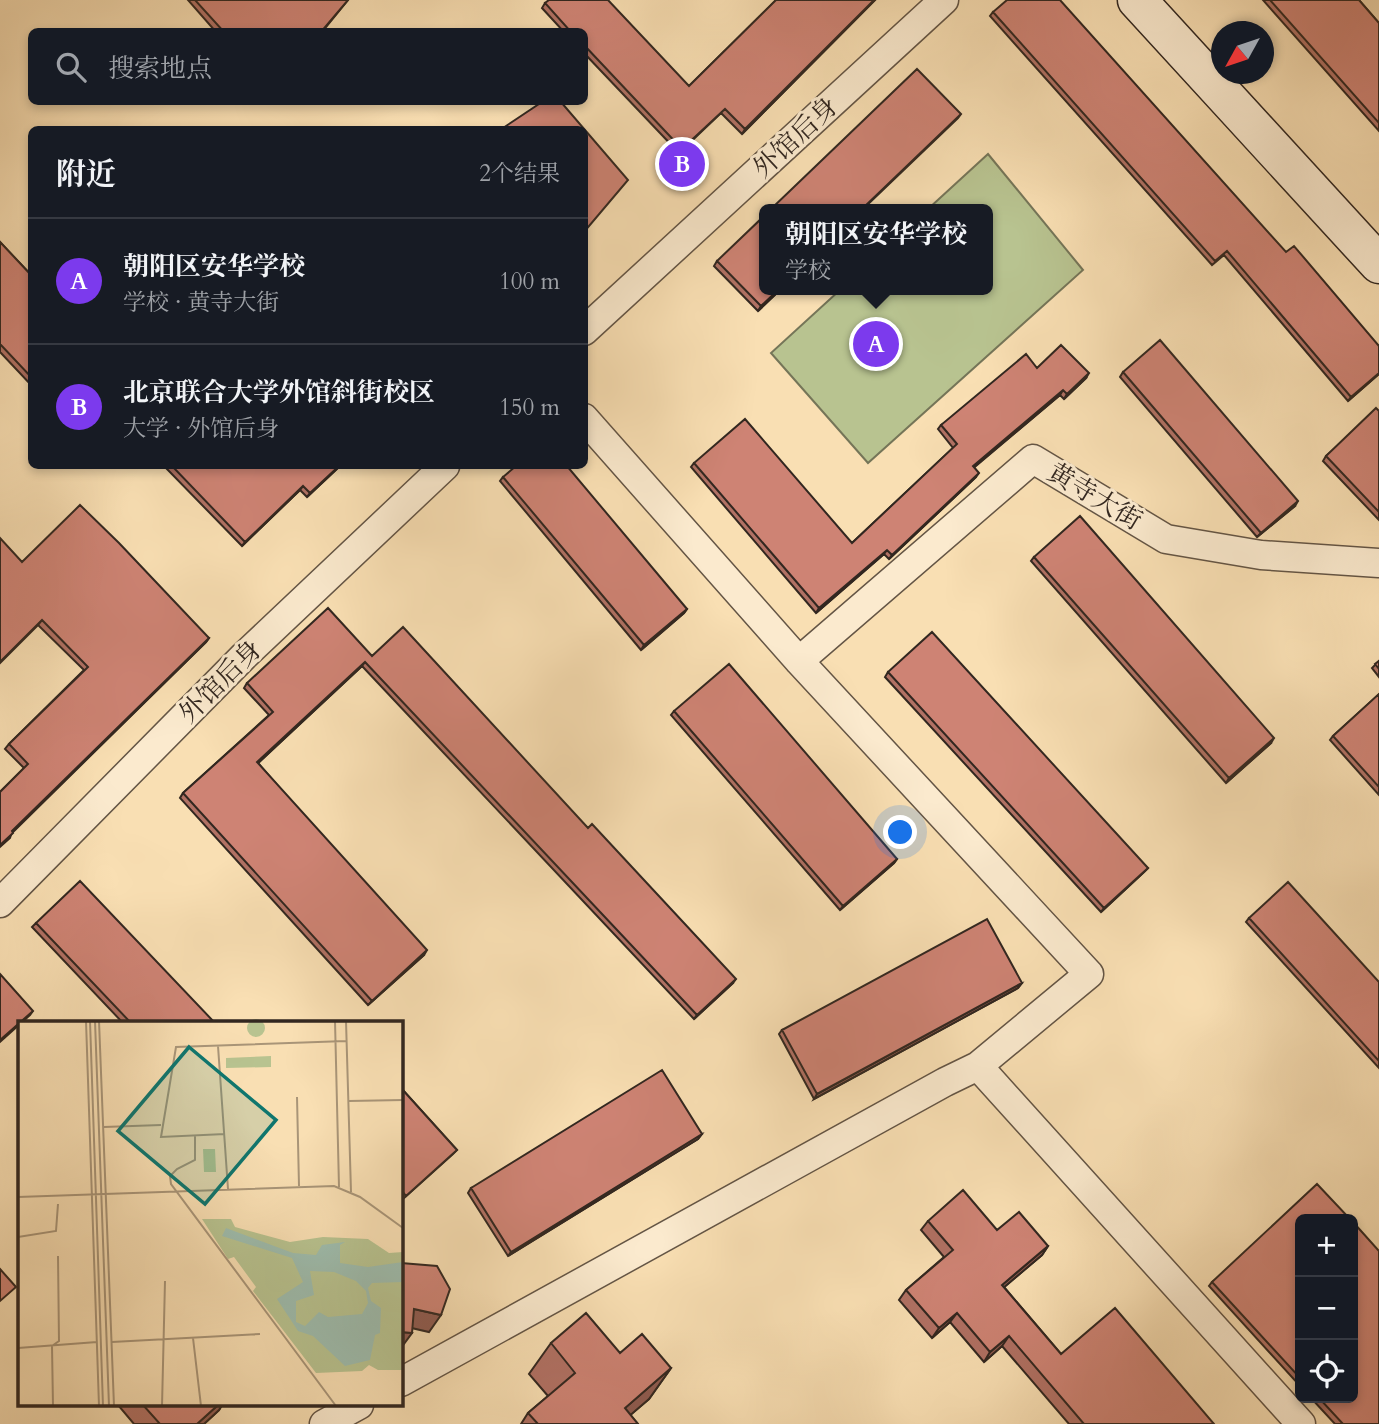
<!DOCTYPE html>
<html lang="zh">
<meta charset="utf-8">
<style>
:root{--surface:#171b24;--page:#20242c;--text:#f1f3f6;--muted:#9ea1a6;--line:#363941;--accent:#7c3aed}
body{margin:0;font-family:Cardo,"Noto Serif SC",serif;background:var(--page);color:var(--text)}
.controls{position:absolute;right:21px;bottom:21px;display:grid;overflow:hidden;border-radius:10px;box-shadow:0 4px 10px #0003}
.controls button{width:63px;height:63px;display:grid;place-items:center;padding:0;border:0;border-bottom:2px solid var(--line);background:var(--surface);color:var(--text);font:35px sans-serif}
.compass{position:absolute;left:1211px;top:21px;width:63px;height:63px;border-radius:50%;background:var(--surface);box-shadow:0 4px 10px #0003;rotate:230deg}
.you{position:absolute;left:901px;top:833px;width:24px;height:24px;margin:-18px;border:5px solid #fff;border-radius:50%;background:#1a73e8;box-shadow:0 0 0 10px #1a73e833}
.badge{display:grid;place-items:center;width:46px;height:46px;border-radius:50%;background:var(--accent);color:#fff;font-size:23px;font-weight:700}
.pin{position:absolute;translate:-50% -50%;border:4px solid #fff;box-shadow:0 2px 7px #0006}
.popup{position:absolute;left:759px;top:204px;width:234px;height:91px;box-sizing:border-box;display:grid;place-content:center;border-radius:10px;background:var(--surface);filter:drop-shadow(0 2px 5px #0005);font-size:23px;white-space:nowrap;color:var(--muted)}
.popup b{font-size:26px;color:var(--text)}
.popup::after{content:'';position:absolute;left:50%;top:100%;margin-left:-14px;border:14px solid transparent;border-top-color:var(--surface)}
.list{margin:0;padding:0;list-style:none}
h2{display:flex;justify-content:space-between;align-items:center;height:91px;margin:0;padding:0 28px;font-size:30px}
h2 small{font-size:23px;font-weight:400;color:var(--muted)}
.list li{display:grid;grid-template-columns:46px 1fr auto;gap:21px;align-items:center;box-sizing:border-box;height:126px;padding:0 28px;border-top:2px solid var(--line)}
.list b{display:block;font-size:26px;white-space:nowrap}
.list p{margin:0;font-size:23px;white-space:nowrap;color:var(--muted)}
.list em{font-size:23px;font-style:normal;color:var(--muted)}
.icon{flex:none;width:38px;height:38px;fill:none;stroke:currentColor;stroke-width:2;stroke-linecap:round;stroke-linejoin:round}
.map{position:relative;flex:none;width:1379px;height:1424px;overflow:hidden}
.search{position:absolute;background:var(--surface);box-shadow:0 4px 10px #0003;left:28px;top:28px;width:560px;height:77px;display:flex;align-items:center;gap:18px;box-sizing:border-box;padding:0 24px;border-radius:10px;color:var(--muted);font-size:26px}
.panel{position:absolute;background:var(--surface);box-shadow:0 4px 10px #0003;left:28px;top:126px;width:560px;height:343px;border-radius:10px}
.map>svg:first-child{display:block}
</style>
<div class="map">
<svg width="1379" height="1424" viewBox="0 0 1379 1424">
<rect width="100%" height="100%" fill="#f9dfb3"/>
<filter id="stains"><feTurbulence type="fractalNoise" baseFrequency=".00286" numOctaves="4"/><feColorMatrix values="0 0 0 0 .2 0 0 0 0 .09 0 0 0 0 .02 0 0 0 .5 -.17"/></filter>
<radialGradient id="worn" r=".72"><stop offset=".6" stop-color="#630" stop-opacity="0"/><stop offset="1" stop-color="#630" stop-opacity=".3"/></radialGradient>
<path fill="#b8c390" stroke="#757558" stroke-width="2" d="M988,154L1083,270L868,463L771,353L840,290H988V209H928Z"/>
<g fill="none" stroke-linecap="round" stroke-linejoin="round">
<g stroke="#645545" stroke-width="31">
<path id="street" d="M584,331L944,0
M799,661L1033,459L1166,539L1261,555L1379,563
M0,903L244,656L445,466
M978,1066L1301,1424
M401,1382L945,1082L978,1066L1089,974L799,661L584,418
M324,1424L359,1405"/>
</g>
<g stroke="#322720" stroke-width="41">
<path id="secondary" d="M1137,0L1379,264"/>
</g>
<use href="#street" stroke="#fbeace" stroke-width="28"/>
<use href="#secondary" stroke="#fbeace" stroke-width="38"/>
</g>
<path fill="#b17164" stroke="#322720" stroke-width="2" d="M188,0H348L322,32H216Z
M776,0H875L742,134L721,113L679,153L584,53V32H564L542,8L545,3L689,86Z
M1263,0H1359L1379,23V131Z
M993,12L1379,346V374L1348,401L1224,255L1212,265L990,16Z
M0,242L32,276V386L0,352Z
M717,261L764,290H780L758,311L714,266Z
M1037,368L1086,378L1064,399L1060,395L974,467L976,477L889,559L884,554L816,613L691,467L694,463L852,543L953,448L938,429L941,425Z
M1123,372L1295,506L1257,537L1120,377Z
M1379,411V520L1323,461L1326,456Z
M164,466H340L307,497L300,490L242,546Z
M503,477L687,609L684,613L641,650L500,481Z
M1034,557L1271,743L1226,783L1031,561Z
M22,562L209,638L206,642L12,832L10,838L0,847V792L24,768L5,749L9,744L84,670L38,625Z
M372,656L588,828L733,983L694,1019L362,666L258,763L424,955L368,1005L180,798L183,793L269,715L244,688L247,683Z
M1379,661V677L1372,668Z
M888,672L1148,868L1144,872L1101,912L885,677Z
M1379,694V795L1330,740L1333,736Z
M674,711L897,859L894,863L840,910L671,715Z
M1249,918L1379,982V1068L1246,922Z
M36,923L215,1023H123L32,927Z
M1022,983L1018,988L814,1099L779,1034L782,1030Z
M401,1088L457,1150L453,1154L402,1200L401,1198Z
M702,1134L698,1139L508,1256L468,1193L471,1188Z
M1300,1219V1386L1209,1286L1212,1282Z
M928,1221L997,1230L1048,1246L1042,1255L1004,1287L1061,1354L1214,1424H1069L1002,1346L984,1362L950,1322L932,1338L899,1300L906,1290L944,1257L921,1230Z
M551,1343L620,1353L671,1368L649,1399L630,1415L638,1424H521L528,1413L548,1396L529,1374Z
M1311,1398H1353L1379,1424H1335Z
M118,1405H222L219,1410L204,1424H134Z"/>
<path fill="#905c51" stroke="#322720" stroke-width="2" d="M874,0H875L742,134L745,129Z
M961,114L958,118L863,209H862Z
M778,290H780L758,311L761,306Z
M1089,373L1086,378L1064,399L1067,394Z
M1379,373V374L1348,401L1351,397Z
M1063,390L1060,395L970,471L973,466Z
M339,466H340L307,497L310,493Z
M979,473L976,477L889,559L892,555Z
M303,486L300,490L242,546L245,542Z
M1298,501L1295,506L1257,537L1261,533Z
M887,550L884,554L816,613L819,608Z
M687,609L684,613L641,650L644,645Z
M42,620L38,625L0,663V662Z
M209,638L206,642L9,836L12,831Z
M365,662L362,666L254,767L257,762Z
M1274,738L1271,743L1226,783L1229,778Z
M897,859L894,863L840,910L843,906Z
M1148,868L1144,872L1101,912L1104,908Z
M427,950L424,955L368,1005L372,1001Z
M736,979L733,983L694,1019L697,1015Z
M1022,983L1018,988L814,1099L817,1094Z
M33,1011L30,1015L0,1042V1040Z
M702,1134L698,1139L508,1256L511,1252Z
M1048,1246L1042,1255L995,1295L1002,1285Z
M414,1309L441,1315L429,1332L403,1326Z
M957,1313L950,1322L932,1338L939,1328Z
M401,1332L412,1333L401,1348Z
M1009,1336L1002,1346L984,1362L990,1352Z
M671,1368L649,1399L620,1424L625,1408Z
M218,1405H222L219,1410L204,1424H197Z"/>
<path fill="#ce8374" stroke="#322720" stroke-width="2" d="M195,0H348L321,32H224Z
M549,0H608L689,86L776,0H874L745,129L725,109L682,149L584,45V32H571L545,3Z
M1007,0H1060L1286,252L1294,246L1379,346V373L1351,397L1227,251L1215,261L993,12Z
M1270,0H1359L1379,23V123Z
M917,69L961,114L862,209H771Z
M542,102H561L628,180L584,232V130H500Z
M764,216V290H778L761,306L717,261Z
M0,242L32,276V378L0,344Z
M1160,340L1298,501L1261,533L1123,372Z
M1061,345L1089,373L1067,394L1063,390L973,466L979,473L892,555L887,550L819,608L694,463L745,419L852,543L957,444L941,425L1026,354L1037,368Z
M1376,408L1379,411V512L1326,456Z
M172,466H339L310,493L303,486L245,542Z
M516,466H567L687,609L644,645L503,477Z
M80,505L119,543L209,638L12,831L13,833L0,845V792L28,764L9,744L88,667L42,620L0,662V538L22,562Z
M1080,516L1274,738L1229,778L1034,557Z
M328,608L372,656L403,627L588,828L592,824L736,979L697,1015L365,662L257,762L427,950L372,1001L183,793L273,712L247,683Z
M932,632L1148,868L1104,908L888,672Z
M1379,661V669L1375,664Z
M729,664L897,859L843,906L674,711Z
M1379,694V787L1333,736Z
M80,881L215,1023H131L36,923Z
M1288,882L1379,982V1061L1249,918Z
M987,919L1022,983L817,1094L782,1030Z
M0,974L33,1011L0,1040Z
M662,1070L702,1134L511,1252L471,1188Z
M401,1088L457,1150L406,1196L401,1190Z
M1317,1184L1350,1219H1300V1378L1212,1282Z
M963,1190L997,1230L1019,1212L1048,1246L1002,1285L1061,1354L1115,1308L1214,1424H1084L1009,1336L990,1352L957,1313L939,1328L906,1290L953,1250L928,1221Z
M1353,1222L1379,1251V1424H1343L1319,1398H1353Z
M401,1263L437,1266L450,1289L441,1315L414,1309L412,1333L401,1332Z
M0,1269L16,1287L0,1301Z
M586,1313L620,1353L642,1334L671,1368L625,1408L638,1424H538L528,1413L575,1373L551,1343Z
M143,1405H218L197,1424H160Z"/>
<g text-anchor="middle" stroke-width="6" stroke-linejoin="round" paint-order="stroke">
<g font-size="26" fill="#322720" stroke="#fbeace">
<text transform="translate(795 137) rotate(-43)" y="9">外馆后身</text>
<text transform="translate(1095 496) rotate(31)" y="9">黄寺大街</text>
<text transform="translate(220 681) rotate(-45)" y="9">外馆后身</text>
</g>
</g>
<g transform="translate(18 1021)">
<rect width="385" height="385" fill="#f9dfb3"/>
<path d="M229 7a9 9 0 1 1 18 0a9 9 0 1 1-18 0ZM253,35V46L208,47V37ZM185,128H197L198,151H186ZM184,198H213L217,206L272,221L305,216L350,218L371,232L385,231V349H360L351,344L344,350L298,352L235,270L238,266L216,236L210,238Z" fill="#b8c390"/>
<path d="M208,207L275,232L298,234L304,224L327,221L322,224V242L350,246L385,241V261L354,262L350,267L353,280L363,287L362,312L357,314L352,339L327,345L295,315L280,310L259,278L285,261L274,237L204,215ZM292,250L316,251L338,260L348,270L350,282L344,293L310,296L301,291L287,305L278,301V280L296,274Z" fill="#9ebdae" fill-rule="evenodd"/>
<path fill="none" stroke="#a99578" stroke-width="2" d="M68,0L81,385M72,0L85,385M77,0L91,385M81,0L96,385M317,0L321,166M328,0L333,171M200,25L210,168M279,76L281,165M331,80L385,79M86,106L143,104M207,113L143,116L158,26L328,20M177,114V139L159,148L152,155L153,163L318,385M0,176L316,165L342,176L385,207M0,216L38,210L40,183M175,317L183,385M94,321L242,313M0,327L79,321M35,385L34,325L41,320L40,235M144,385L147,260"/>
<path fill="#0f766e" fill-opacity="0.15" stroke="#0f766e" stroke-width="3.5" d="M171,26L258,99L187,183L100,110Z"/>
<rect width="385" height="385" fill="none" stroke="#322720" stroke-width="3.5"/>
</g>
<rect width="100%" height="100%" filter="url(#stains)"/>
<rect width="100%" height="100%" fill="url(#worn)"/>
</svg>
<div class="controls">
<button>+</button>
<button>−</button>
<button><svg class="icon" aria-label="locate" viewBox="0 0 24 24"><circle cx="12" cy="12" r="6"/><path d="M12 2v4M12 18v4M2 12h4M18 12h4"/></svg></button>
</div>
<svg class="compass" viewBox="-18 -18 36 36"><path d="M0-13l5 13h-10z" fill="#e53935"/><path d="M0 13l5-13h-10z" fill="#9ea1a6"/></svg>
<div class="you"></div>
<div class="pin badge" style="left:876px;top:344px">A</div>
<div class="popup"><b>朝阳区安华学校</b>学校</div>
<div class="pin badge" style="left:682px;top:164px">B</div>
<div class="search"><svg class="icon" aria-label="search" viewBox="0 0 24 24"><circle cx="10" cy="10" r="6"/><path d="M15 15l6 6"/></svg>搜索地点</div>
<section class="panel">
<h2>附近<small>2个结果</small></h2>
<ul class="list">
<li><span class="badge">A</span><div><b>朝阳区安华学校</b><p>学校 · 黄寺大街</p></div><em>100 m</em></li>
<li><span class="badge">B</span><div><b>北京联合大学外馆斜街校区</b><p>大学 · 外馆后身</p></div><em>150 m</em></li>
</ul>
</section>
</div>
